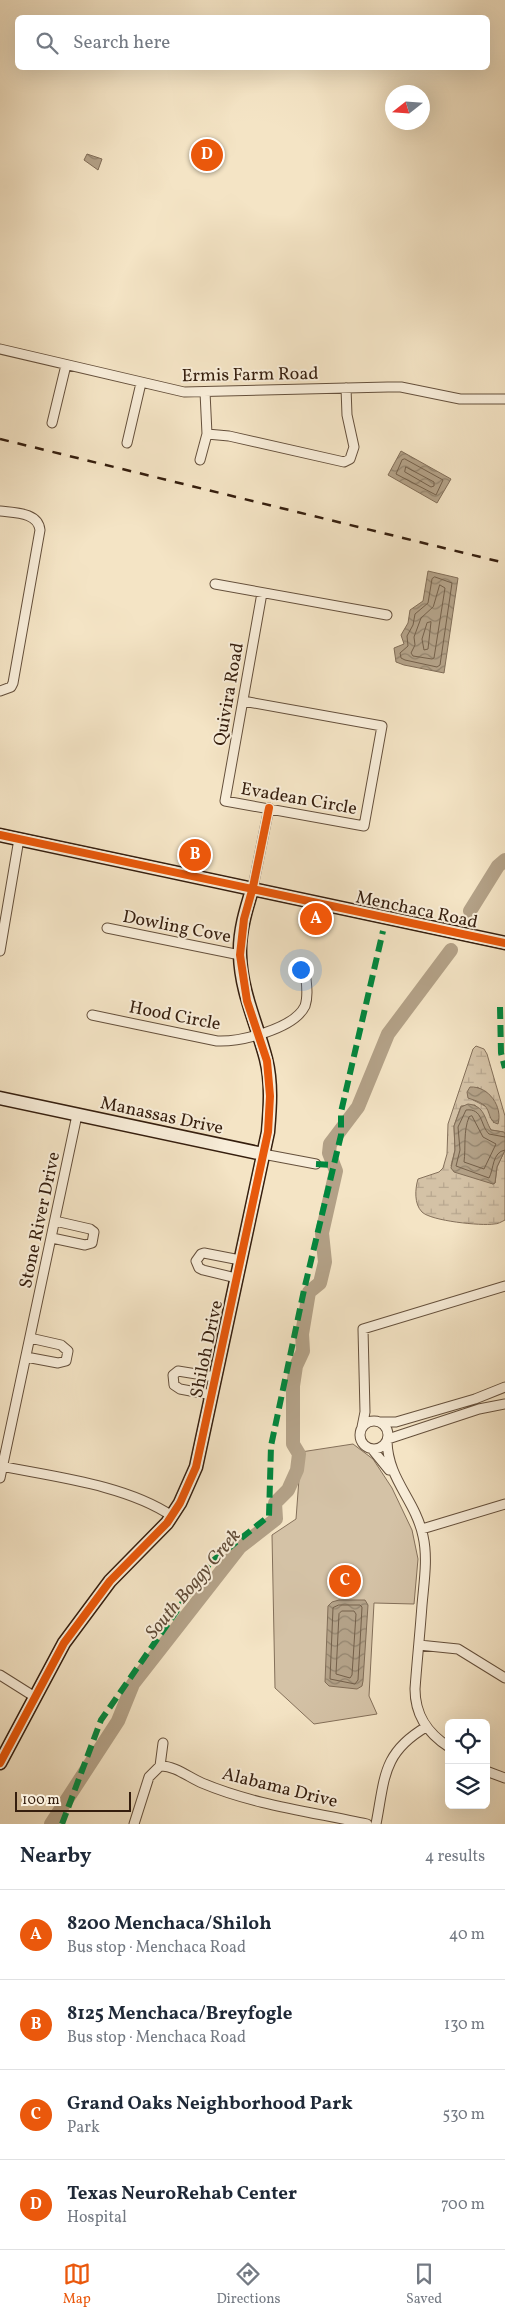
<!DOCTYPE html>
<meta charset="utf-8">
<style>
:root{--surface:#fff;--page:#f2f2f3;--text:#1f2937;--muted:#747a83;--line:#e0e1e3;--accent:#ea580c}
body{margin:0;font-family:Vollkorn,serif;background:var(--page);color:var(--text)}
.controls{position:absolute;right:15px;bottom:15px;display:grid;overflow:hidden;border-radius:8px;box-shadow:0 5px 20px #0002}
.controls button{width:45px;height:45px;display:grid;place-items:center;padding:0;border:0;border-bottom:1px solid var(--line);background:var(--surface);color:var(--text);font:25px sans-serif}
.compass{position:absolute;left:385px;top:85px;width:45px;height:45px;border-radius:50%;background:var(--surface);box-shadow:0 5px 20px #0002;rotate:253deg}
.scale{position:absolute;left:15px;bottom:12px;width:116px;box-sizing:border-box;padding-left:5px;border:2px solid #351e0e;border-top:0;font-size:14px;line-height:18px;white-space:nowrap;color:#351e0e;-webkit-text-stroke:4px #f8edd9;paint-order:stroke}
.you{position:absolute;left:300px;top:969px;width:18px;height:18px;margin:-12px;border:4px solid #fff;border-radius:50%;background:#1a73e8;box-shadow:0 0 0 8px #1a73e833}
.badge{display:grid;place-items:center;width:32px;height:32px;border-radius:50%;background:var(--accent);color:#fff;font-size:16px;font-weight:700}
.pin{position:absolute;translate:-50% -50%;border:2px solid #fff;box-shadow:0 1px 5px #0006}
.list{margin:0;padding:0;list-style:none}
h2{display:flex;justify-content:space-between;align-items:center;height:65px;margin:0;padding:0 20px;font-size:21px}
h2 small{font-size:16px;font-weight:400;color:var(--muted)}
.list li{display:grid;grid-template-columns:32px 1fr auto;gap:15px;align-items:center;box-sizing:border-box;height:90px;padding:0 20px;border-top:1px solid var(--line)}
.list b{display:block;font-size:19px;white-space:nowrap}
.list p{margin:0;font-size:16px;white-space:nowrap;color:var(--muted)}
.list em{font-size:16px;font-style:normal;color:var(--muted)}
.icon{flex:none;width:28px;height:28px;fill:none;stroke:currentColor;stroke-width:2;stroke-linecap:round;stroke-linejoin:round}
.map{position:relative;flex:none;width:505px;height:1824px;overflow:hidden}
.search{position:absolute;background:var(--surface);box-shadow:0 5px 20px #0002;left:15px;right:15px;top:15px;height:55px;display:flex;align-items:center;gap:12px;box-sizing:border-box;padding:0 18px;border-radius:8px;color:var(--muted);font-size:19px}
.sheet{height:425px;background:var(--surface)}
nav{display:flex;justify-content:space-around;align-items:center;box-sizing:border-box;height:70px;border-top:1px solid var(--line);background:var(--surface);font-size:14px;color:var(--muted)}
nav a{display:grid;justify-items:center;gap:2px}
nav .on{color:var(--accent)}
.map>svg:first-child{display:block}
</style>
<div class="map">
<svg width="505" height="1824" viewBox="0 0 505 1824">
<defs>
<pattern id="wetland-marsh" width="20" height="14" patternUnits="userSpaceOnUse" patternTransform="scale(1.25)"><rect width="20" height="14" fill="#d4c2a6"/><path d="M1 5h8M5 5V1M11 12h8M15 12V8" fill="none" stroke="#b7a68e"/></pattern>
<pattern id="water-waves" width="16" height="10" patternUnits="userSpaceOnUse" patternTransform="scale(1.25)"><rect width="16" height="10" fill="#b3a187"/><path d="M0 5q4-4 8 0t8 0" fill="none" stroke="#92836d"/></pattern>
</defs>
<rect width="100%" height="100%" fill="#f4e4c5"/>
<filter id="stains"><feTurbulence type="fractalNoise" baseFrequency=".004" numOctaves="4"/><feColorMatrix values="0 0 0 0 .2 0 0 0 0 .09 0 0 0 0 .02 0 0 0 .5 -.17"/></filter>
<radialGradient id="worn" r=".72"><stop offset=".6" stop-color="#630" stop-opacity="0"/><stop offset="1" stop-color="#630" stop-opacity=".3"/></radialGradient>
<path fill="#d4c2a6" stroke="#84705a" d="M353,1444L373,1459L392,1488L412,1530L418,1559L414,1604L374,1603L369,1696L377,1714L314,1724L275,1688L272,1535L296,1519L301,1452Z"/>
<path fill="url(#wetland-marsh)" stroke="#84705a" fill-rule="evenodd" d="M476,1046L484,1049L487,1054L505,1116V1134L503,1132L491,1130L475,1105L461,1106L454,1126L455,1150L451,1166L493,1184L495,1183L497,1167L505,1150V1220C501,1222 498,1224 494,1224C481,1226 431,1221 422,1212C414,1204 415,1189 418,1179L439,1172L443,1168L447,1154L448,1124L473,1049ZM477,1087L482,1090L494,1123L487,1107L473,1100Z"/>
<path fill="url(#water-waves)" stroke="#816d57" d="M87,154L102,159L98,170L84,160Z
M401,451L451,479L437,503L388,475Z
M428,571L458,578L444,673L404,665L396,662L394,648L404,644L401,635L408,623L410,610L423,601Z
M470,1087C489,1086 503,1107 498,1124C488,1122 491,1111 484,1105C479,1101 473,1100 468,1098L467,1092Z
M468,1104C485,1106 484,1118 491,1130L504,1132L505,1134V1150L497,1167L495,1183L493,1184L454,1172L451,1168L455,1150L454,1126L461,1107Z
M339,1600H365L368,1605L363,1681L362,1686L357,1689L329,1686L325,1682L328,1606L332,1602Z"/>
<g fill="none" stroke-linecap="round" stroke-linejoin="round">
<path stroke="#74604a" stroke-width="1" d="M405,459L443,480L436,495L396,474L402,460Z
M406,467L434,482V486L431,487L405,472Z
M435,577L452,583L440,665L437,667L405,660L401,658L400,653L408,646L407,636L413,625L415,614L428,603L432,579Z
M440,585L445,588L434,658L432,659L413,656L411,653L415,645L414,637L421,618L433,607Z
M431,622L428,649L424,650L422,639L427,623Z
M472,1116L483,1137L496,1144L484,1169L464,1162C466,1147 463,1132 469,1117Z
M505,1137L489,1134C480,1125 483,1108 466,1110L458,1127L460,1150L456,1166L489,1178C494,1169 492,1152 505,1150
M339,1605H360L362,1607L358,1680L355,1684L330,1679L333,1608Z
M342,1611H354L356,1614L352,1675L350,1678L336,1674L339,1614Z"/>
<path stroke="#b3a187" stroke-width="14" d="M470,911L498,866L505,860
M51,1824L118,1721L133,1684L240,1547L276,1519L275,1503L288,1490L297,1470L299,1454L293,1444V1386L296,1366L303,1351L302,1334L309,1292L320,1283L325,1262L322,1233L336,1171L329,1153L330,1144L358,1107L388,1034L451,950"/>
<g stroke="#65503c" stroke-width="11">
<path id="street" d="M0,349L184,392L388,387H401L460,399H505
M52,423L66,365
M207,434L229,436L344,462L350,459L354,447L347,415L346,388
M127,443L141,383
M200,460L207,434L205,392
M0,511C14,513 38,512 40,530L13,683L11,687L0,691
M215,584L387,615
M243,701L382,726L364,826L225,801L262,593
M253,887L269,808
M107,928L240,955
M0,951L19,839
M92,1015L217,1041C240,1042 294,1029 305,1006C308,997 307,988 306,979
M263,1154L316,1164
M52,1238L85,1245L92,1243L94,1232L90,1229L55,1221
M236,1278L203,1270L199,1268L196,1261L201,1254L204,1253L240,1260
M26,1357L58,1363L66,1361L68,1351L61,1345L30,1338
M212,1395L180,1389L174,1385L173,1375L178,1371L215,1377
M360 1435a14 14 0 1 1 28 0a14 14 0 1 1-28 0Z
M380,1422H396L475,1399L505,1387
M362,1427L365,1412L363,1329L505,1286
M388,1439L479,1409L505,1404
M387,1441C388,1480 415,1499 423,1536C428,1558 424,1582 422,1605C420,1633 417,1661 415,1689C415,1715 427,1733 449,1747
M372,1449L389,1470
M0,1466C55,1477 126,1485 172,1516
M0,1478L77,1115
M422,1529L505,1504
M419,1645L458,1649L505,1678
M0,1675L35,1697
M160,1766C174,1765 190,1778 202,1783C254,1805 312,1812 367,1824
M486,1771L505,1778
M134,1824L149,1777L160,1766L163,1743
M376,1824C385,1778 382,1753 426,1727"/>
</g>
<g stroke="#351e0e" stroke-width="15">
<path id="secondary" d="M0,835L505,943
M0,1098L263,1154
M0,1763L64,1643L110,1581L167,1523L180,1503L196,1467L268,1132C270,1108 272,1083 266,1059C257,1024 241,992 240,955C239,932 246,909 253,887"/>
</g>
<use href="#street" stroke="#f8edd9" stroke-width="9"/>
<use href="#secondary" stroke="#f8edd9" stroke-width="12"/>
<path stroke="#351e0e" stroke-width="2.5" stroke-dasharray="9 9" stroke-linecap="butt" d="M0,439L505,563"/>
<path stroke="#00873e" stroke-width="6" stroke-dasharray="12 6" stroke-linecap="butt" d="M500,1007L501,1053L505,1068
M316,1164L334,1165
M62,1824L101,1720L210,1563L269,1516L271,1446L304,1290L341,1135V1112L383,931"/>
<g stroke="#f8edd9" stroke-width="11">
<path id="cycleway" d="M0,835L505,943
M0,1763L64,1643L110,1581L167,1523L180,1503L196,1467L268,1132L270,1096L267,1061L247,1001L240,955L244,919L253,887L269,808"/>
</g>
<use href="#cycleway" stroke="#e8590c" stroke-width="8"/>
</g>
<g text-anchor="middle" stroke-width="4" stroke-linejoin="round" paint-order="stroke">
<g font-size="18" fill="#351e0e" stroke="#f8edd9">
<text transform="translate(250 374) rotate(-1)" y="6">Ermis Farm Road</text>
<text transform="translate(228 694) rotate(-80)" y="6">Quivira Road</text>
<text transform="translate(299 798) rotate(10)" y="6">Evadean Circle</text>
<text transform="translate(417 909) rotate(12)" y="6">Menchaca Road</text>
<text transform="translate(177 926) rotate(11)" y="6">Dowling Cove</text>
<text transform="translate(175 1015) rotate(11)" y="6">Hood Circle</text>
<text transform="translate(162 1115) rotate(12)" y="6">Manassas Drive</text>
<text transform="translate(39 1220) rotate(-78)" y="6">Stone River Drive</text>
<text transform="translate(206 1349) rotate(-78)" y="6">Shiloh Drive</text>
<text transform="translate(280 1787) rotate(14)" y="6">Alabama Drive</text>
</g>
<g font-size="19" font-style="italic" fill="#614c38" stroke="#f8edd9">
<text transform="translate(192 1583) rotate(-50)" y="7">South Boggy Creek</text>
</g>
</g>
<rect width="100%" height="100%" filter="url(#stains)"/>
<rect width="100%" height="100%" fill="url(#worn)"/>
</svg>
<div class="controls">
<button><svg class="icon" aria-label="locate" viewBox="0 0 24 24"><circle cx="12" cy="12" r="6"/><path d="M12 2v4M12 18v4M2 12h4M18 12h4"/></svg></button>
<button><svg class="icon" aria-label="layers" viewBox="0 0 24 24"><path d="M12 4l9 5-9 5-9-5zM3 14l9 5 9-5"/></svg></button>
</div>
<svg class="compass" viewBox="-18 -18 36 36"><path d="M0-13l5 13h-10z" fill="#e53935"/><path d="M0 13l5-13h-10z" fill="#747a83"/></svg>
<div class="scale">100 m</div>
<div class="you"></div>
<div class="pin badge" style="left:316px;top:919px">A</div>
<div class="pin badge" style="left:195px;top:855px">B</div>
<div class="pin badge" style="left:345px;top:1581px">C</div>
<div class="pin badge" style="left:207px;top:155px">D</div>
<div class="search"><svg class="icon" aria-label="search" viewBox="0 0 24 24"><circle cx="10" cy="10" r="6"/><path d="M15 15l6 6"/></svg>Search here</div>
</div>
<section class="sheet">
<h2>Nearby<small>4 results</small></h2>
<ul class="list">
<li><span class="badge">A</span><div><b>8200 Menchaca/Shiloh</b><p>Bus stop · Menchaca Road</p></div><em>40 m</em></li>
<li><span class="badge">B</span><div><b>8125 Menchaca/Breyfogle</b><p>Bus stop · Menchaca Road</p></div><em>130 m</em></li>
<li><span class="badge">C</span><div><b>Grand Oaks Neighborhood Park</b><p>Park</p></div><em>530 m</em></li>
<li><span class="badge">D</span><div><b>Texas NeuroRehab Center</b><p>Hospital</p></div><em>700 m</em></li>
</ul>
</section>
<nav>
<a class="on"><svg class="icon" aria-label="map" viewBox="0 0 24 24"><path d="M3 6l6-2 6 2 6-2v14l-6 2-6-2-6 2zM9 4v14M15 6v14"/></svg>Map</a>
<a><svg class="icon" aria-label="directions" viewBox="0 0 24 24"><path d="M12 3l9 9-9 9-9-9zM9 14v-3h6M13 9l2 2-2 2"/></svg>Directions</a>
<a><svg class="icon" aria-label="saved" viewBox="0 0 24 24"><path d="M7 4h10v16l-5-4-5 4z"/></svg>Saved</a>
</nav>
